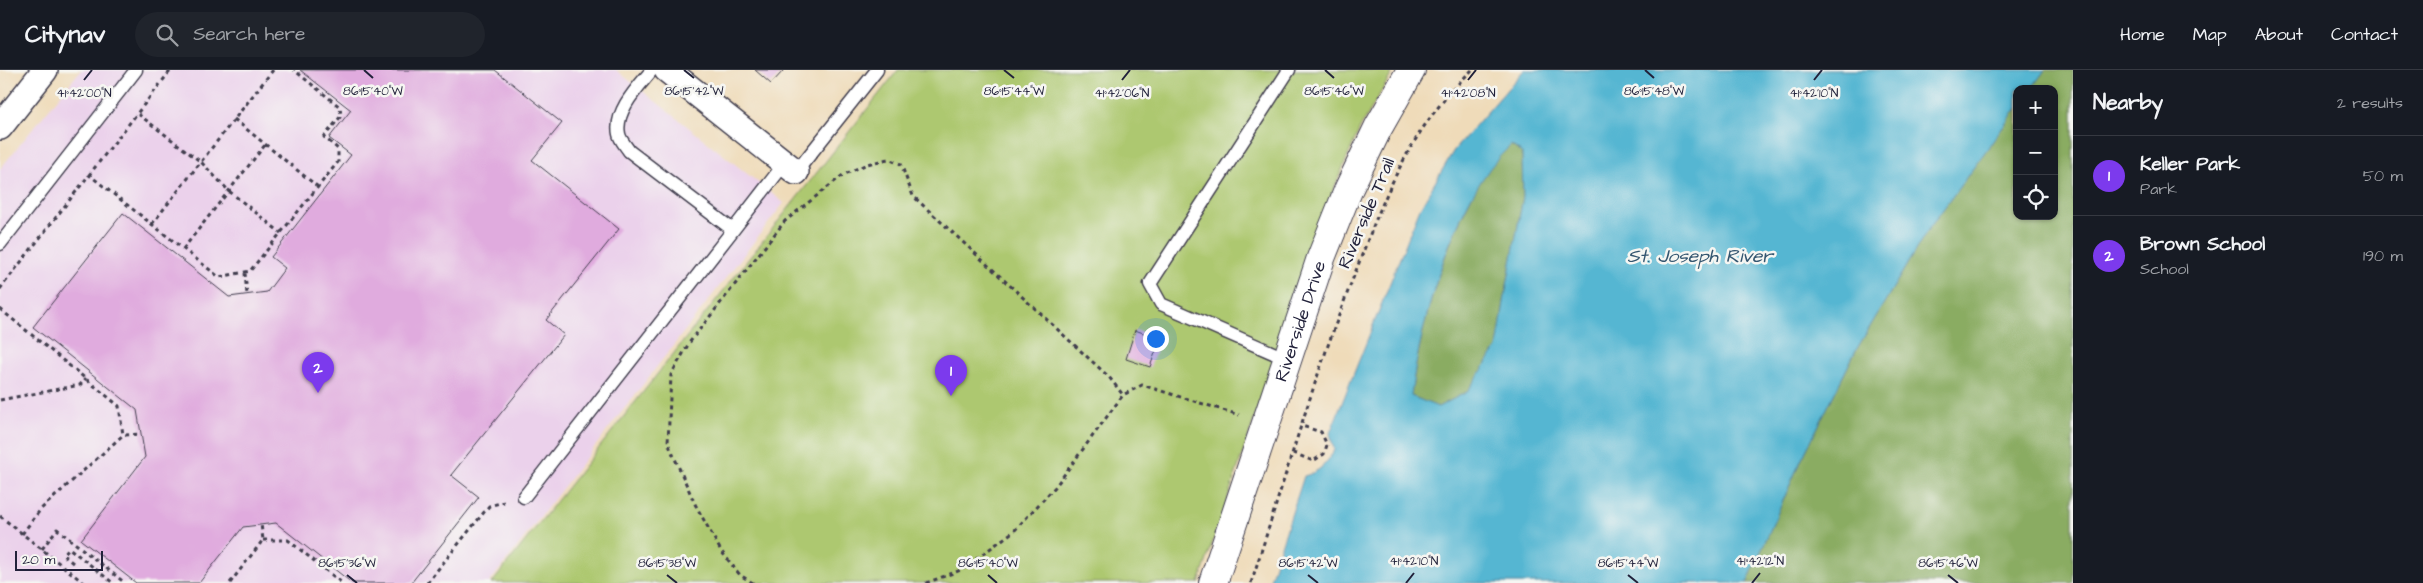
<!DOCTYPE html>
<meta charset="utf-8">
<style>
:root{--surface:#171b24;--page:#20242c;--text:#f1f3f6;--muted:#9ea1a6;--line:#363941;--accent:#7c3aed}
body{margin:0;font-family:"Architects Daughter",sans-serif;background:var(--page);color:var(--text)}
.controls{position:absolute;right:15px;top:15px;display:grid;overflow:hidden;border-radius:10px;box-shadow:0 1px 4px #0004}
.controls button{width:45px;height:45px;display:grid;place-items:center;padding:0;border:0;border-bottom:1px solid var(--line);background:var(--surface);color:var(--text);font:25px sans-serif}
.scale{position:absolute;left:15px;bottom:12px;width:88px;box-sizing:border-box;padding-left:5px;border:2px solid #22223b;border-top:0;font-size:14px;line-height:18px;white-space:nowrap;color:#22223b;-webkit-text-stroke:4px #f6f6f2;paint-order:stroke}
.you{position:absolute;left:1155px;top:268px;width:18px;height:18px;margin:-12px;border:4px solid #fff;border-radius:50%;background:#1a73e8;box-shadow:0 0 0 8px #1a73e833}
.badge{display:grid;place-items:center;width:32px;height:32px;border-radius:50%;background:var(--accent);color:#fff;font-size:16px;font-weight:700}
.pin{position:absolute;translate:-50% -41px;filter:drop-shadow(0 1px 2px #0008)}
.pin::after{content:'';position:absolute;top:26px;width:18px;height:15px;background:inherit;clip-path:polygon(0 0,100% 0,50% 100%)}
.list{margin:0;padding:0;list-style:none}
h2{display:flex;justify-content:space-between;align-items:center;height:65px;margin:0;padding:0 20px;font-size:21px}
h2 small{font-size:16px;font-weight:400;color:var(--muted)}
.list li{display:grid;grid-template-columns:32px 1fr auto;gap:15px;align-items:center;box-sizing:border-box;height:80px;padding:0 20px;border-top:1px solid var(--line)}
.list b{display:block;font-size:19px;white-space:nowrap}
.list p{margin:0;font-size:16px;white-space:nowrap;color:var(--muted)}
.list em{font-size:16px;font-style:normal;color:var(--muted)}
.icon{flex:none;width:28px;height:28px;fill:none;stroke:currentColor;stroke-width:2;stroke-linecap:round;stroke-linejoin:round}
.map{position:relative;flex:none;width:2073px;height:513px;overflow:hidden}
header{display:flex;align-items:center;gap:30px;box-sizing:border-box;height:70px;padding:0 25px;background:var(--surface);border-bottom:1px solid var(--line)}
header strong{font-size:24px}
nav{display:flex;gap:28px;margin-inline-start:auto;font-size:18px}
.search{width:350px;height:45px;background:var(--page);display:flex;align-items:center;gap:12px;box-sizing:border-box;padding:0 18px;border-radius:28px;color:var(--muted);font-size:19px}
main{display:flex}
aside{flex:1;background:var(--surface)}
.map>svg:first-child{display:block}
</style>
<header>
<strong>Citynav</strong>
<div class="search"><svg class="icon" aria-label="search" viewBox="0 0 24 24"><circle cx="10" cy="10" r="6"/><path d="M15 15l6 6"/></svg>Search here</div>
<nav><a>Home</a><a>Map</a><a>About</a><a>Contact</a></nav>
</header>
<main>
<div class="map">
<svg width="2073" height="513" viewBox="0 0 2073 513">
<rect width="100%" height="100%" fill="#f6f6f2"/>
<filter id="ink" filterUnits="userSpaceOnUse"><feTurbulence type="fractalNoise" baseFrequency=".02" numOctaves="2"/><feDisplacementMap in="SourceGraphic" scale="10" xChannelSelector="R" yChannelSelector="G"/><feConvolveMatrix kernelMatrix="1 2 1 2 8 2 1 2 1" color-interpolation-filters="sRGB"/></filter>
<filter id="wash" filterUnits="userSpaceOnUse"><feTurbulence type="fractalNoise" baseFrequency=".0096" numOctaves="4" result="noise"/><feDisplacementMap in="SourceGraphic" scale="20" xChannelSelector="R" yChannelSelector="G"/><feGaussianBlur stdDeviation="1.12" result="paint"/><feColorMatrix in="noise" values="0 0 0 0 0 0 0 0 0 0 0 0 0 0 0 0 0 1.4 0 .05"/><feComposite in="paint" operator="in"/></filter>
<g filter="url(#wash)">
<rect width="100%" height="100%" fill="#efdbb9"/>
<path fill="#ebd1eb" d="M81,0H616L784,133L489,513H0V99Z"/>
<path fill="#adc86f" stroke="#687555" d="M898,0H1394L1360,58L1325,139L1199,513H492Z"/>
<path fill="#8aac62" stroke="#56674e" d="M2045,0H2073V513H1747L1796,401L1855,282L1925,164L2017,38V146H2054V19H2031Z
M1510,75L1522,83L1523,127L1504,232L1497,278L1467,322L1438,337L1411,326C1422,248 1445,168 1487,100C1493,91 1503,83 1510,75Z"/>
<path fill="#54b6d2" stroke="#3b6c86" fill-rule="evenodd" d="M1524,0H2045L2031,19H2017V38L1925,164L1855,282L1796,401L1747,513H1269L1304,406C1319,402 1327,394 1334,380L1330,363L1420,138L1454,80ZM1511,75L1522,83L1523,127L1504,232L1497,278L1467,322L1438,337L1411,326C1421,251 1453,127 1511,75Z"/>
<g id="blocks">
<path fill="#e0abde" d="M300,0H495L562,53L532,90L619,159L546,250L564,265L451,405L479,427L411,513H352L276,453L243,457L199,513H136L81,470L145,387L137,340L33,257L123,143L229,227L267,222L285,198L271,187L351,85L329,68L351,40Z
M755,0H784L771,14Z
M1135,260L1160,269L1150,297L1126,289Z"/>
</g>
</g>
<g filter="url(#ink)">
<use href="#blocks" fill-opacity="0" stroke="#413e4e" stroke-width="1"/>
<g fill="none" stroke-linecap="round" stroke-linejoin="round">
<g stroke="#413e4e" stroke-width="15">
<path id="service" d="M652,0C639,16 614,41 619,64C620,70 626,76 629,81L733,160L785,93
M796,102L877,0
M0,174L136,0
M1287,289L1161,234L1150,214L1289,0
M524,427L733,160"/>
</g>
<g stroke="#413e4e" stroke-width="28">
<path id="minor" d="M667,0L796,102
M0,57L45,0"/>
</g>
<g stroke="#413e4e" stroke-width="30">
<g id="tertiary">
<path id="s1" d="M1213,513L1321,188L1349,118L1378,58L1411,0"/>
</g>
</g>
<path stroke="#413e4e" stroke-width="3" stroke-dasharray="4 4" stroke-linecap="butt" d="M138,44L201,92L229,121L281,163
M234,49L318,117
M88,104L219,207L250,201L338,92V79L324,67L341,46L340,37L294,0
M152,154L273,0
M183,179L265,75
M245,203L247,225
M0,219L171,0
M0,239L119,336L123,365
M0,330L80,315L86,308
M1293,383L1313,391L1324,384L1327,375L1321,362L1302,356
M0,446L84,513
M22,464L41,439L123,365L141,364
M263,470H288L342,513
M42,479L57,459L125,513
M73,493L63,485L69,478L113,513
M230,513L263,470L261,454
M427,513L489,436L504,432
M753,513L740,505L721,481L695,434L668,373L671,305L689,273L785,151L843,105L867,94L888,89L901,94L913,126L1109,307L1123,325
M926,513L961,500L1014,461L1055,417L1123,325L1142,315L1239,345
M1251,513C1284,412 1313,310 1352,211C1383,130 1407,62 1472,0"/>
<use href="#service" stroke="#fff" stroke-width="12"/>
<use href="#minor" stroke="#fff" stroke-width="25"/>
<use href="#tertiary" stroke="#fff" stroke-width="28"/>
</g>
</g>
<path fill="none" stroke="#22223b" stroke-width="2" d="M364,0L373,8M684,0L694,8M1004,0L1014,8M1325,0L1334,8M1645,0L1654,8M84,10L92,0M1122,10L1130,0M1468,10L1476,0M1814,10L1822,0M347,505L357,513M667,505L677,513M988,505L997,513M1308,505L1318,513M1628,505L1638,513M1948,505L1958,513M1406,513L1414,503M1752,513L1760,503"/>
<g text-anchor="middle" stroke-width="5" stroke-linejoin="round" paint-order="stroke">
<g font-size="18" fill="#22223b" stroke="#f6f6f2">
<text transform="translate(1366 143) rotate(-67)" y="6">Riverside Trail</text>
<text dy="6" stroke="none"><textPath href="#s1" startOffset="276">Riverside Drive</textPath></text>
</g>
<g font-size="19" font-style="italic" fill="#345670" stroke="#f6f6f2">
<text x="1700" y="192">St. Joseph River</text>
</g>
</g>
<g font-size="12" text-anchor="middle" fill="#22223b" stroke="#f6f6f2" stroke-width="5" stroke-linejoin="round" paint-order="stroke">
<text x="694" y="25">86°15'42"W</text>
<text x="1334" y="25">86°15'46"W</text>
<text x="1654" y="25">86°15'48"W</text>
<text x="373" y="25">86°15'40"W</text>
<text x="1014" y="25">86°15'44"W</text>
<text x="84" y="27">41°42'00"N</text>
<text x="1814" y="27">41°42'10"N</text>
<text x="1122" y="27">41°42'06"N</text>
<text x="1468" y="27">41°42'08"N</text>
<text x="1414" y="495">41°42'10"N</text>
<text x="1760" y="495">41°42'12"N</text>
<text x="347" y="497">86°15'36"W</text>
<text x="667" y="497">86°15'38"W</text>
<text x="988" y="497">86°15'40"W</text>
<text x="1308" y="497">86°15'42"W</text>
<text x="1628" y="497">86°15'44"W</text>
<text x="1948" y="497">86°15'46"W</text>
</g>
</svg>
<div class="controls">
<button>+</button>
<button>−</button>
<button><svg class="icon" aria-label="locate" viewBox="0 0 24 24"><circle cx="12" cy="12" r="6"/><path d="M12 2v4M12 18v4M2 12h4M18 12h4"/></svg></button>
</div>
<div class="scale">20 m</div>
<div class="you"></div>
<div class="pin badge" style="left:951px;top:326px">1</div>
<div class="pin badge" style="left:318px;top:323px">2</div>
</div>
<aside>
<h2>Nearby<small>2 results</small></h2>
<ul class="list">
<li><span class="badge">1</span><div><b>Keller Park</b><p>Park</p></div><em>50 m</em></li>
<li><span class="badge">2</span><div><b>Brown School</b><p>School</p></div><em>190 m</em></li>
</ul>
</aside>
</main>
